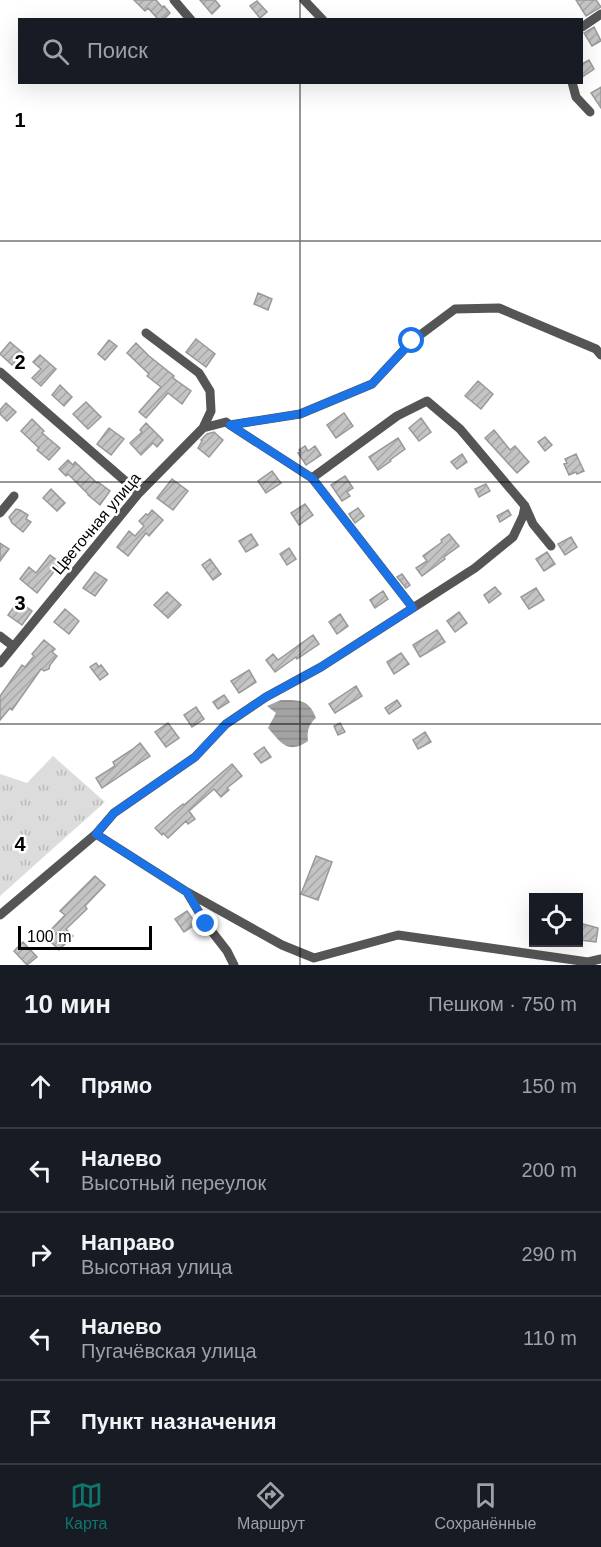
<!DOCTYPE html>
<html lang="ru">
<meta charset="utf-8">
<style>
:root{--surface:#171b24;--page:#242831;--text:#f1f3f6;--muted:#9ea1a6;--line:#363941;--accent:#0f766e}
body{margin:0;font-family:Arial,sans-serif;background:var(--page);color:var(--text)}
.controls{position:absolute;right:18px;bottom:18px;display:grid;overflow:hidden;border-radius:0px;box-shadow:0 6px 24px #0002}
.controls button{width:54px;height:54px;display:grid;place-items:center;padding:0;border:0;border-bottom:2px solid var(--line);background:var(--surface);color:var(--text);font:30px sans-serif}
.scale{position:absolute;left:18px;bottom:15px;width:134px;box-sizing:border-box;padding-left:6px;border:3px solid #000;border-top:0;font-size:16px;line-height:21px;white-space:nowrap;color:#000;-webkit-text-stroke:4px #fff;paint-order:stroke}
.stop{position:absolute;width:18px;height:18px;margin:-14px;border:4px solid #1a73e8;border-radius:50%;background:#fff}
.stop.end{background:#1a73e8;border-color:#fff;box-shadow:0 2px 6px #0008}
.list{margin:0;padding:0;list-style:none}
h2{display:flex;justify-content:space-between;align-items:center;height:78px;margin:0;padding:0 24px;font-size:26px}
h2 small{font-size:20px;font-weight:400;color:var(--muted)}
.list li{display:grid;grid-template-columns:39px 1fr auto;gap:18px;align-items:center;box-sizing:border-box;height:84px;padding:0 24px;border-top:2px solid var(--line)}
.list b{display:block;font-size:22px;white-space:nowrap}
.list p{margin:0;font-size:20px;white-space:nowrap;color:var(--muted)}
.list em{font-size:20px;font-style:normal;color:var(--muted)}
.icon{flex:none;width:33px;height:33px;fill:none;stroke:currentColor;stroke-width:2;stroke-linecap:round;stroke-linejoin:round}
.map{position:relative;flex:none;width:601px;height:965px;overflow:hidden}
.search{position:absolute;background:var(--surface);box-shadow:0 6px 24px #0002;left:18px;right:18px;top:18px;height:66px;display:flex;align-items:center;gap:15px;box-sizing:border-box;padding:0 21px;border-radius:0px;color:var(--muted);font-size:22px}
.sheet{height:498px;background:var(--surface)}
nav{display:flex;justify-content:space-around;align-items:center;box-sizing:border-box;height:84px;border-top:2px solid var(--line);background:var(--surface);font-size:16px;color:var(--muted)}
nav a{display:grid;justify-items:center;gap:3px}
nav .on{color:var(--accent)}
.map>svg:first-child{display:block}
</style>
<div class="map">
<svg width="601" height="965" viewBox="0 0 601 965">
<defs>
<pattern id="grass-tufts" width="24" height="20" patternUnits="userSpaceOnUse" patternTransform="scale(1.5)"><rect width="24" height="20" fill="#dcdcdc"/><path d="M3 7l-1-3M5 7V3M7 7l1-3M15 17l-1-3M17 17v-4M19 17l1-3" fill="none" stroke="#bbb"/></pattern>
<pattern id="water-rules" width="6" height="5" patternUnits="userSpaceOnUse" patternTransform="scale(1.5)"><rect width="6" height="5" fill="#a3a3a3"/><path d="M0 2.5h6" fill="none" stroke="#8b8b8b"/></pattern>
<pattern id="building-hatch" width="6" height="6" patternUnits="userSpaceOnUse" patternTransform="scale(1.5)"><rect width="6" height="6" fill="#c4c4c4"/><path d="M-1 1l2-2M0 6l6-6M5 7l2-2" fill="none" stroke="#a7a7a7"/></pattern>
</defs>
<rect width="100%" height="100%" fill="#fff"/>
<path fill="url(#grass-tufts)" d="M53,756L105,802L0,896V774L27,783Z"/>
<path fill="url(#water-rules)" d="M281,700C299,700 309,699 316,718C308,725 307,731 308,741C288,755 281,743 268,728L276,713L267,706Z"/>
<path fill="url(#building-hatch)" stroke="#999" stroke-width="1.5" d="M134,0H156L162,7L164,6L170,13L163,20H159L148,8L145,11Z
M200,0H215L220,6L212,14Z
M576,0H596L601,7L586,16Z
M257,1L267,12L260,18L250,6Z
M594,27L601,41L592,46L584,33Z
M589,60L594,69L582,77V64Z
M601,87V108L591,93Z
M258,293L272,299L268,310L254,304Z
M196,339L215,354L206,367L186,352Z
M109,340L117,346L105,360L98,354Z
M10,342L23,353L12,365L0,354Z
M136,343L149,356L174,376L173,378L191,391L182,404L168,393L146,418L139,412L161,387L147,376L149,374L127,353Z
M40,355L56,369L41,386L32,378L41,369L33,362Z
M478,381L493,394L481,409L465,396Z
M60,385L72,397L64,406L52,395Z
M86,402L101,417L88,429L73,414Z
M6,403L16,412L7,421L0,414V410Z
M344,413L353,426L336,438L327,425Z
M421,418L431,432L419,441L409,428Z
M32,419L44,431L42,433L60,448L49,460L37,450L39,448L21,431Z
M146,423L163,440L157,447L153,443L141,455L130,443L142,432L140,430Z
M109,428L124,439L111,455L97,444Z
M494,430L510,450L515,446L529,462L517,473L485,438Z
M214,432L223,440L209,457L198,448L202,441L201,440L207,434Z
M545,437L552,445L545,451L538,442Z
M398,438L405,449L390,460L391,461L378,470L369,457Z
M305,446L308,451L315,446L321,455L306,465L298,453L301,452L299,450Z
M462,454L467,462L457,469L451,462Z
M576,454L584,471L577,474L576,472L569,475L564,464L567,463L565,459Z
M68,460L73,465L75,462L97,483L98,482L110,491L100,505L88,495V494L68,474L66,476L59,469Z
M272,471L281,483L266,493L258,481Z
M345,476L353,488L347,492L350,496L342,501L331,485Z
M172,479L188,491L173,510L157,498Z
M486,484L490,491L479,497L475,489Z
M51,489L65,503L57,511L43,498Z
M305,504L313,515L299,525L291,513Z
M358,508L364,516L355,523L349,514Z
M16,509L20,510L28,515L26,519L31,522L23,532L12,523L9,517Z
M152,510L163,520L149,536L146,533L128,556L117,547L129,531L135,536L144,526L139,521L146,514L148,515Z
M508,510L511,515L500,522L497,516Z
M251,534L258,545L246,552L239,541Z
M449,534L459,546L444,557L445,559L422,576L416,568L427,561L423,556L442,542L441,540Z
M571,537L577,547L565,555L558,544Z
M0,543L9,549L0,561Z
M289,548L296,559L287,565L280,554Z
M547,552L555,564L544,571L536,559Z
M50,555L61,563L37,593L20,579L29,567L36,573Z
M210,559L221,574L213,580L202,565Z
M95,572L107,580L95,596L83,588Z
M402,574L410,585L406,588L397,577Z
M495,587L501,594L489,603L484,595Z
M536,588L544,600L529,609L521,597Z
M383,591L388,599L375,608L370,600Z
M167,592L181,605L168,618L154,605Z
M18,601L32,611L22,625L8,615Z
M65,609L79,621L69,634L54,622Z
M459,612L467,623L455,632L447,621Z
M340,614L348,626L337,634L329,622Z
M437,630L445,642L420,657L413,645Z
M313,635L319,644L297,659L296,657L275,672L266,660L273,654L278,660Z
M44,640L55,649L52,652L57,656L50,665L49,669L44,671L41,669L12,710L10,708L0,720V696L22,665L25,667L34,656L32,654Z
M401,653L409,664L394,674L387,662Z
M96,663L99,667L101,665L108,674L100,680L90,667Z
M249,670L256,682L239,693L231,681Z
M356,686L362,696L335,713L329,704Z
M224,695L229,702L218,709L213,702Z
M397,700L401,706L389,714L385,708Z
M196,707L204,719L192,727L184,715Z
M168,723L179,738L166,747L155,732Z
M340,723L345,732L338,735L334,726Z
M425,732L431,742L418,749L413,740Z
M140,743L150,756L102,788L96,778L115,766L113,762L133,749Z
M264,747L271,757L261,763L254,754Z
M232,764L242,776L227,788L229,790L221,797L214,789L189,811L195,819L188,824L186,821L168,838L163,833L162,835L155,828L173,812L183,804L184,805Z
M316,856L332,862L318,900L301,894Z
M95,876L105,885L85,906L87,909L66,929L73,936L59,950L45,936L65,915L60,911Z
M187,911L196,924L184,932L175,919Z
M583,924L598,928L596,942L580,940Z
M23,942L37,957L27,965L14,951Z"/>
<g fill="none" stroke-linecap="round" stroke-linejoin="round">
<path stroke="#555" stroke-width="9" d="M174,0L191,20
M304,0L323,20
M582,27L601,14
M572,82L576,97L590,112
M146,333L199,373L210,391L211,411L203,428
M0,372L139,493
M230,425L312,478L413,608
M312,478L397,416L427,401L460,429L525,506L533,524L551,546
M0,513L14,496
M0,636L13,646
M0,663L139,493L203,428L226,422L230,425L300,414L372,384L412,341L455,309L499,308L596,349L601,355
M96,834L187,892L282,945L314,958L398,935L588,962L601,959
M188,894L206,924L227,951L234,965
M0,915L96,834L114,813L195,757L226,724L266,697L321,667L475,568L513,537L523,516L525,506"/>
</g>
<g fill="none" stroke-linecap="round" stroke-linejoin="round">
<path stroke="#1a73e8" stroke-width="8" d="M206,924L187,892L96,834L114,813L195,757L226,724L266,697L321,667L413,608L312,478L230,425L300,414L372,384L412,341"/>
</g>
<path fill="none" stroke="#000" stroke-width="1.5" stroke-opacity="0.55" d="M300,0V20M300,82V965M0,241H601M0,482H601M0,724H601"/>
<g text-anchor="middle" stroke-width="5" stroke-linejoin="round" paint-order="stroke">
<g font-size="16" fill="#000" stroke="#fff">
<text transform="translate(96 523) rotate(-50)" y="6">Цветочная улица</text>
</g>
</g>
<g font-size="20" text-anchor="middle" font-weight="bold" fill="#000" stroke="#fff" stroke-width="5" stroke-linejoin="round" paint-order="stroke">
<text x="20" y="127">1</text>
<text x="20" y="369">2</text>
<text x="20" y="610">3</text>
<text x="20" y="851">4</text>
</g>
</svg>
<div class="controls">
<button><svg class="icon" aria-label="locate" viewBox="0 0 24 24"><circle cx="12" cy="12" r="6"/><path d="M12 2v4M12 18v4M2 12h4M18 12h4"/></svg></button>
</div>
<div class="scale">100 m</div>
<div class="stop" style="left:412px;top:341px"></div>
<div class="stop end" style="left:206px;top:924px"></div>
<div class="search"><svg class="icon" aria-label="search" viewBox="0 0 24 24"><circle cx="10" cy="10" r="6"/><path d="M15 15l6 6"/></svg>Поиск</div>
</div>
<section class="sheet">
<h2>10 мин<small>Пешком · 750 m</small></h2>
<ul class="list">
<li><svg class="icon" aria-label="ahead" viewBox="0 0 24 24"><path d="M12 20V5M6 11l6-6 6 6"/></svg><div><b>Прямо</b></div><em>150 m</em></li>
<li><svg class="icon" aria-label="left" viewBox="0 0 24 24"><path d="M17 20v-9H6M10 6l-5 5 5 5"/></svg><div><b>Налево</b><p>Высотный переулок</p></div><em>200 m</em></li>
<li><svg class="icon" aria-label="right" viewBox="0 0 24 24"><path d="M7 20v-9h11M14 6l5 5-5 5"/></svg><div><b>Направо</b><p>Высотная улица</p></div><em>290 m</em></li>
<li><svg class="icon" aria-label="left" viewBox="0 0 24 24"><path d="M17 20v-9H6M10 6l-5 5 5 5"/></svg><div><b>Налево</b><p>Пугачёвская улица</p></div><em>110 m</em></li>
<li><svg class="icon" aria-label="arrive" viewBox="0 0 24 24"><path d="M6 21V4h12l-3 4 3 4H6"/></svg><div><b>Пункт назначения</b></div></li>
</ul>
</section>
<nav>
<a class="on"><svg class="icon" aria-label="map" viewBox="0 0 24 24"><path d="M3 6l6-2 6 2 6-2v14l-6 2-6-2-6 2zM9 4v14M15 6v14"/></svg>Карта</a>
<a><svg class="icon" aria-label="directions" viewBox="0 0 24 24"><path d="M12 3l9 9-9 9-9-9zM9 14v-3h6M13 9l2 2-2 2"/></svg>Маршрут</a>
<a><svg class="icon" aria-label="saved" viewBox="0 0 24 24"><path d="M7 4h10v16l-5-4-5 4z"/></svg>Сохранённые</a>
</nav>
